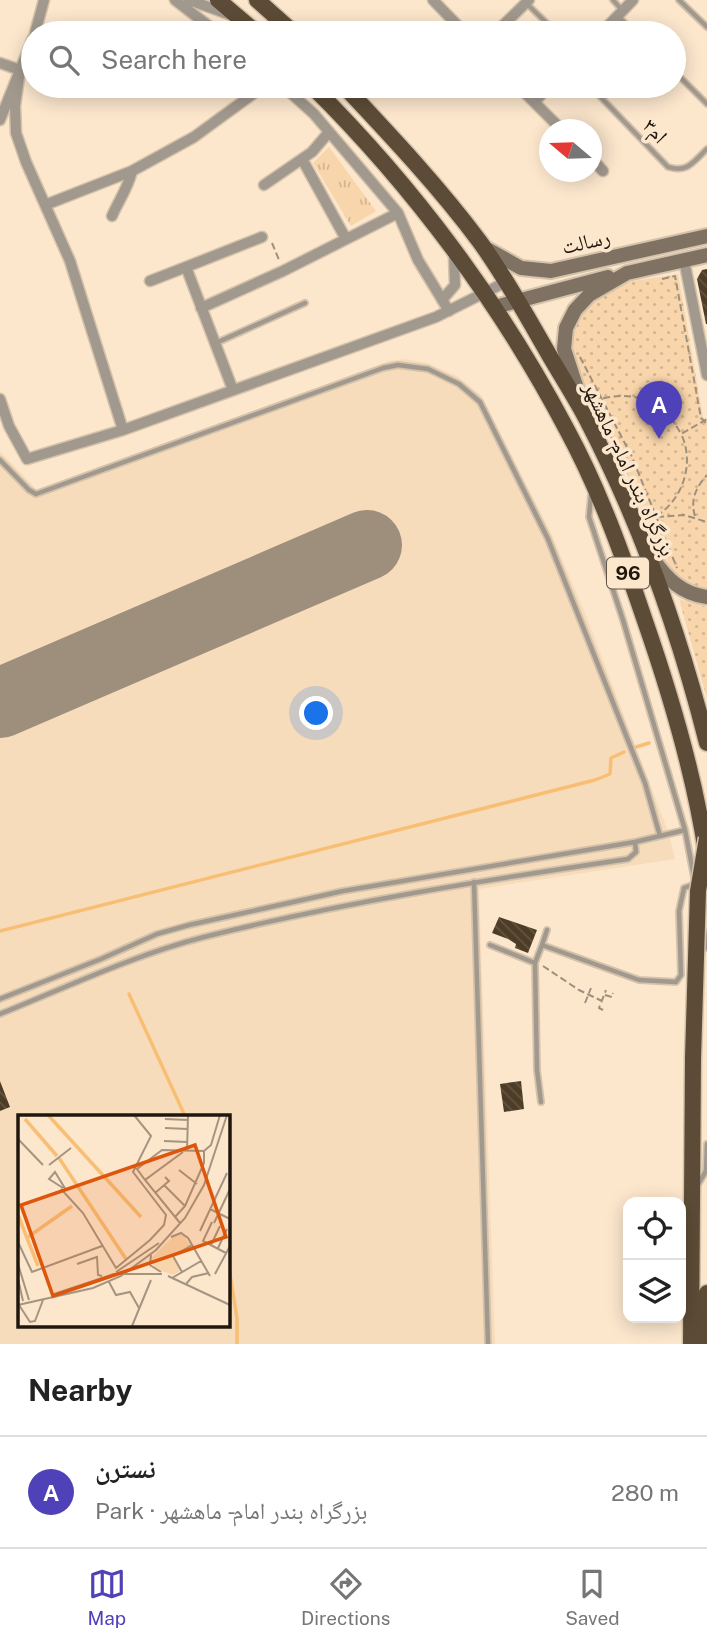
<!DOCTYPE html>
<meta charset="utf-8">
<style>
:root{--surface:#fff;--page:#f2f2f2;--text:#222;--muted:#767676;--line:#e0e0e0;--accent:#4f41b8}
body{margin:0;font-family:"Public Sans","Noto Naskh Arabic",sans-serif;background:var(--page);color:var(--text)}
.controls{position:absolute;right:21px;bottom:21px;display:grid;overflow:hidden;border-radius:14px;box-shadow:0 4px 18px #0003}
.controls button{width:63px;height:63px;display:grid;place-items:center;padding:0;border:0;border-bottom:2px solid var(--line);background:var(--surface);color:var(--text);font:35px sans-serif}
.compass{position:absolute;left:539px;top:119px;width:63px;height:63px;border-radius:50%;background:var(--surface);box-shadow:0 4px 18px #0003;rotate:289deg}
.you{position:absolute;left:317px;top:714px;width:24px;height:24px;margin:-18px;border:5px solid #fff;border-radius:50%;background:#1a73e8;box-shadow:0 0 0 10px #1a73e833}
.badge{display:grid;place-items:center;width:46px;height:46px;border-radius:50%;background:var(--accent);color:#fff;font-size:23px;font-weight:700}
.pin{position:absolute;translate:-50% -58px;filter:drop-shadow(0 2px 4px #0008)}
.pin::after{content:'';position:absolute;top:37px;width:24px;height:21px;background:inherit;clip-path:polygon(0 0,100% 0,50% 100%)}
.list{margin:0;padding:0;list-style:none}
h2{display:flex;justify-content:space-between;align-items:center;height:91px;margin:0;padding:0 28px;font-size:30px}
h2 small{font-size:23px;font-weight:400;color:var(--muted)}
.list li{display:grid;grid-template-columns:46px 1fr auto;gap:21px;align-items:center;box-sizing:border-box;height:112px;padding:0 28px;border-top:2px solid var(--line)}
.list b{display:block;font-size:26px;white-space:nowrap}
.list p{margin:0;font-size:23px;white-space:nowrap;color:var(--muted)}
.list em{font-size:23px;font-style:normal;color:var(--muted)}
.icon{flex:none;width:38px;height:38px;fill:none;stroke:currentColor;stroke-width:2;stroke-linecap:round;stroke-linejoin:round}
.map{position:relative;flex:none;width:707px;height:1344px;overflow:hidden}
.search{position:absolute;background:var(--surface);box-shadow:0 4px 18px #0003;left:21px;right:21px;top:21px;height:77px;display:flex;align-items:center;gap:18px;box-sizing:border-box;padding:0 24px;border-radius:38px;color:var(--muted);font-size:26px}
.sheet{height:203px;background:var(--surface)}
nav{display:flex;justify-content:space-around;align-items:center;box-sizing:border-box;height:98px;border-top:2px solid var(--line);background:var(--surface);font-size:19px;color:var(--muted)}
nav a{display:grid;justify-items:center;gap:4px}
nav .on{color:var(--accent)}
.map>svg:first-child{display:block}
</style>
<div class="map">
<svg width="707" height="1344" viewBox="0 0 707 1344">
<defs>
<pattern id="grass-tufts" width="24" height="20" patternUnits="userSpaceOnUse" patternTransform="scale(1.75)"><rect width="24" height="20" fill="#f8d5ab"/><path d="M3 7l-1-3M5 7V3M7 7l1-3M15 17l-1-3M17 17v-4M19 17l1-3" fill="none" stroke="#d4b692"/></pattern>
<pattern id="park-dots" width="8" height="8" patternUnits="userSpaceOnUse" patternTransform="scale(1.75)"><rect width="8" height="8" fill="#f8d5ab"/><path d="M2 2h.1M6 6h.1" fill="none" stroke="#d4b692" stroke-width="1.8" stroke-linecap="round"/></pattern>
<pattern id="building-back-hatch" width="6" height="6" patternUnits="userSpaceOnUse" patternTransform="scale(1.75)"><rect width="6" height="6" fill="#4d3c26"/><path d="M-1 5l2 2M0 0l6 6M5-1l2 2" fill="none" stroke="#635543"/></pattern>
</defs>
<rect width="100%" height="100%" fill="#fce7cd"/>
<path fill="#f7dcbc" fill-rule="evenodd" d="M405,359L427,363L457,376L481,395L552,535L587,618L669,834L675,859L479,889L495,1344H0V451L37,490L389,361ZM19,1116H228V1325H19Z"/>
<path fill="url(#grass-tufts)" d="M329,147L376,211L351,226L313,163Z"/>
<path fill="url(#park-dots)" d="M678,274L703,417L707,421V590H698L677,579L663,558L619,456L576,368C568,339 573,314 599,297C605,293 611,287 618,285C637,279 658,278 678,274Z
M679,599L707,607V699Z"/>
<g fill="none" stroke-linecap="round" stroke-linejoin="round">
<path stroke="#f8bf74" stroke-width="3.5" d="M636,747L649,743
M0,931L595,780L610,774L611,758L624,752
M129,994L185,1116
M228,1262L237,1318V1344"/>
<path stroke="#9e8f7c" stroke-width="70" d="M0,703L367,545"/>
</g>
<path fill="url(#building-back-hatch)" d="M707,269V324H706L697,279L702,270Z
M499,917L537,930L528,953L515,948L516,944L508,939L492,933Z
M0,1081L10,1107L0,1111Z
M521,1081L524,1109L504,1112L500,1084Z"/>
<g fill="none" stroke-linecap="round" stroke-linejoin="round">
<g stroke="#d4c2ab" stroke-width="8">
<path id="service" d="M613,0L622,10
M679,0L707,27
M525,2L557,33
M618,16L635,33
M674,71L707,104
M590,86L668,167C688,173 693,162 707,149
M216,343L305,303
M0,460L29,490L36,494L383,368L398,365L428,369L459,384L480,402L548,539L645,783L660,836L635,842L636,852L628,859C486,880 344,902 204,937C134,955 67,987 0,1014
M591,495L589,517L623,620L685,830L694,877
M660,836L685,830
M474,882L488,1344
M704,931L707,948
M490,945L535,963
M542,945L547,930
M0,999L101,959L157,934L189,925L343,891L635,842
M541,1102L537,1070L535,963L542,945L639,980L676,982L681,975L679,911L684,888L695,884
M697,1186L706,1171L707,1144"/>
</g>
<g stroke="#d4c2ab" stroke-width="13">
<path id="minor" d="M175,0L218,33
M189,0L231,15
M433,0L465,33
M35,33L44,0
M495,33L529,0
M601,33L633,0
M0,63L20,70
M20,70L15,106L16,133L26,162L70,261L123,430L436,317L506,282
M283,86L314,114L398,213
M518,86L562,130
M534,102L550,86
M0,120L33,38
M302,159L346,239
M592,159L603,171
M132,171L194,137L253,94L261,86
M264,185L312,152L329,132
M45,205L132,171C128,188 119,200 112,216
M684,260L707,375
M186,267L262,237
M150,281L186,267L233,390
M442,300L455,285L454,255
M201,308L283,271L398,213L418,260L449,311
M0,399L9,426L27,459L123,430"/>
</g>
<g stroke="#d4c2ab" stroke-width="18">
<path id="secondary" d="M487,249L521,268L551,271L707,236
M495,307L608,277
M580,398L564,349L566,328L575,310L589,295L627,273L707,255
M653,559C667,579 682,594 707,597"/>
</g>
<g stroke="#d4c2ab" stroke-width="19">
<path id="trunk" d="M218,0L257,33
M257,0L294,33
M312,86C413,186 501,304 567,430C600,491 623,556 645,621C671,696 694,773 706,852
M344,86C391,136 439,187 480,242C504,275 524,311 544,346C558,371 574,395 587,420C640,522 679,632 707,743
M691,1344L693,1058
M701,1344L707,1293"/>
</g>
<path stroke="#9f8f7d" stroke-width="2" stroke-dasharray="7 3.5" stroke-linecap="butt" d="M272,243L279,260
M662,279L675,276L701,418L707,424
M580,357L632,457L677,568
M592,398L613,441
M593,401C631,389 662,398 681,434L707,419
M695,516C690,500 696,487 707,475
M657,517L684,515L707,522
M647,521C679,508 696,468 682,436
M654,532L661,549
M543,966L579,990L602,1001
M605,995L612,997L613,993
M585,1003L591,988
M603,1010L599,1008L606,990"/>
<use href="#service" stroke="#a2998e" stroke-width="4.5"/>
<use href="#minor" stroke="#a2998e" stroke-width="10"/>
<use href="#secondary" stroke="#7f7263" stroke-width="14"/>
<use href="#trunk" stroke="#5c4c37" stroke-width="16"/>
<g stroke="#d4c2ab" stroke-width="19" stroke-linecap="butt">
<path id="trunk-bridge" d="M693,1058L698,891L707,838"/>
</g>
<use href="#trunk-bridge" stroke="#5c4c37" stroke-width="16"/>
</g>
<g text-anchor="middle" stroke-width="7" stroke-linejoin="round" paint-order="stroke">
<rect fill="#fce7cd" stroke="#615547" stroke-width="2" x="607" y="557.5" width="42" height="31" rx="5"/>
<g font-size="19" font-weight="bold" fill="#1f170e">
<text x="628" y="580">96</text>
</g>
<g font-size="21" fill="#1f170e" stroke="#fce7cd">
<text transform="translate(655 131) rotate(46)" y="7">ام۳</text>
<text transform="translate(586 242) rotate(-13)" y="7">رسالت</text>
<text transform="translate(629 469) rotate(65)" y="7">بزرگراه بندر امام- ماهشهر</text>
</g>
</g>
<g transform="translate(18 1115)">
<rect width="212" height="212" fill="#fce7cd"/>
<path d="M157,120H165L172,130L154,140L162,156L155,160L138,154L132,144Z" fill="#f8d5ab"/>
<path fill="none" stroke="#f8bf74" stroke-width="3.5" d="M30,0L123,102M7,4L39,41M41,43L108,144M0,100L20,151M10,122L54,91"/>
<path fill="none" stroke="#a49481" stroke-width="2" d="M147,4L170,5M147,13L170,14M0,24L25,50M146,26L169,27M169,36L170,0M31,50L53,33M161,55L179,69M127,65L119,54L144,35L186,36L193,30L202,0M146,70L167,91L157,102M45,73L31,64L37,57L48,75M43,74L65,98L98,153L132,125L146,110L148,100L115,57L133,21L116,0M137,78L151,66L147,62M167,91L186,48V36M192,94L212,104M194,107L185,126L208,138M162,108L127,65L165,37M196,108L212,74M182,116L209,58M153,122L163,118L170,123L192,161M0,127L14,157L84,131M193,130L202,111M200,133L209,114M133,140L132,150L143,157M0,149L11,185M59,149L79,142L80,160L84,161M98,157L141,128M164,157L155,141L174,130M197,159L212,131M150,161L212,190M154,163L183,146M0,164L5,186M91,167L98,180L112,177L121,193M168,169L174,162L191,158M33,180L96,159H144M0,190L75,173L103,161L138,135L167,103L186,70L209,0M1,190L12,207L17,206L25,185M114,211L133,165"/>
<path fill="#de560c" fill-opacity="0.15" stroke="#de560c" stroke-width="3.5" d="M177,30L208,122L35,181L3,90Z"/>
<rect width="212" height="212" fill="none" stroke="#1f170e" stroke-width="3.5"/>
</g>
</svg>
<div class="controls">
<button><svg class="icon" aria-label="locate" viewBox="0 0 24 24"><circle cx="12" cy="12" r="6"/><path d="M12 2v4M12 18v4M2 12h4M18 12h4"/></svg></button>
<button><svg class="icon" aria-label="layers" viewBox="0 0 24 24"><path d="M12 4l9 5-9 5-9-5zM3 14l9 5 9-5"/></svg></button>
</div>
<svg class="compass" viewBox="-18 -18 36 36"><path d="M0-13l5 13h-10z" fill="#e53935"/><path d="M0 13l5-13h-10z" fill="#767676"/></svg>
<div class="you"></div>
<div class="pin badge" style="left:659px;top:439px">A</div>
<div class="search"><svg class="icon" aria-label="search" viewBox="0 0 24 24"><circle cx="10" cy="10" r="6"/><path d="M15 15l6 6"/></svg>Search here</div>
</div>
<section class="sheet">
<h2>Nearby<small></small></h2>
<ul class="list">
<li><span class="badge">A</span><div><b>نسترن</b><p>Park · بزرگراه بندر امام- ماهشهر</p></div><em>280 m</em></li>
</ul>
</section>
<nav>
<a class="on"><svg class="icon" aria-label="map" viewBox="0 0 24 24"><path d="M3 6l6-2 6 2 6-2v14l-6 2-6-2-6 2zM9 4v14M15 6v14"/></svg>Map</a>
<a><svg class="icon" aria-label="directions" viewBox="0 0 24 24"><path d="M12 3l9 9-9 9-9-9zM9 14v-3h6M13 9l2 2-2 2"/></svg>Directions</a>
<a><svg class="icon" aria-label="saved" viewBox="0 0 24 24"><path d="M7 4h10v16l-5-4-5 4z"/></svg>Saved</a>
</nav>
